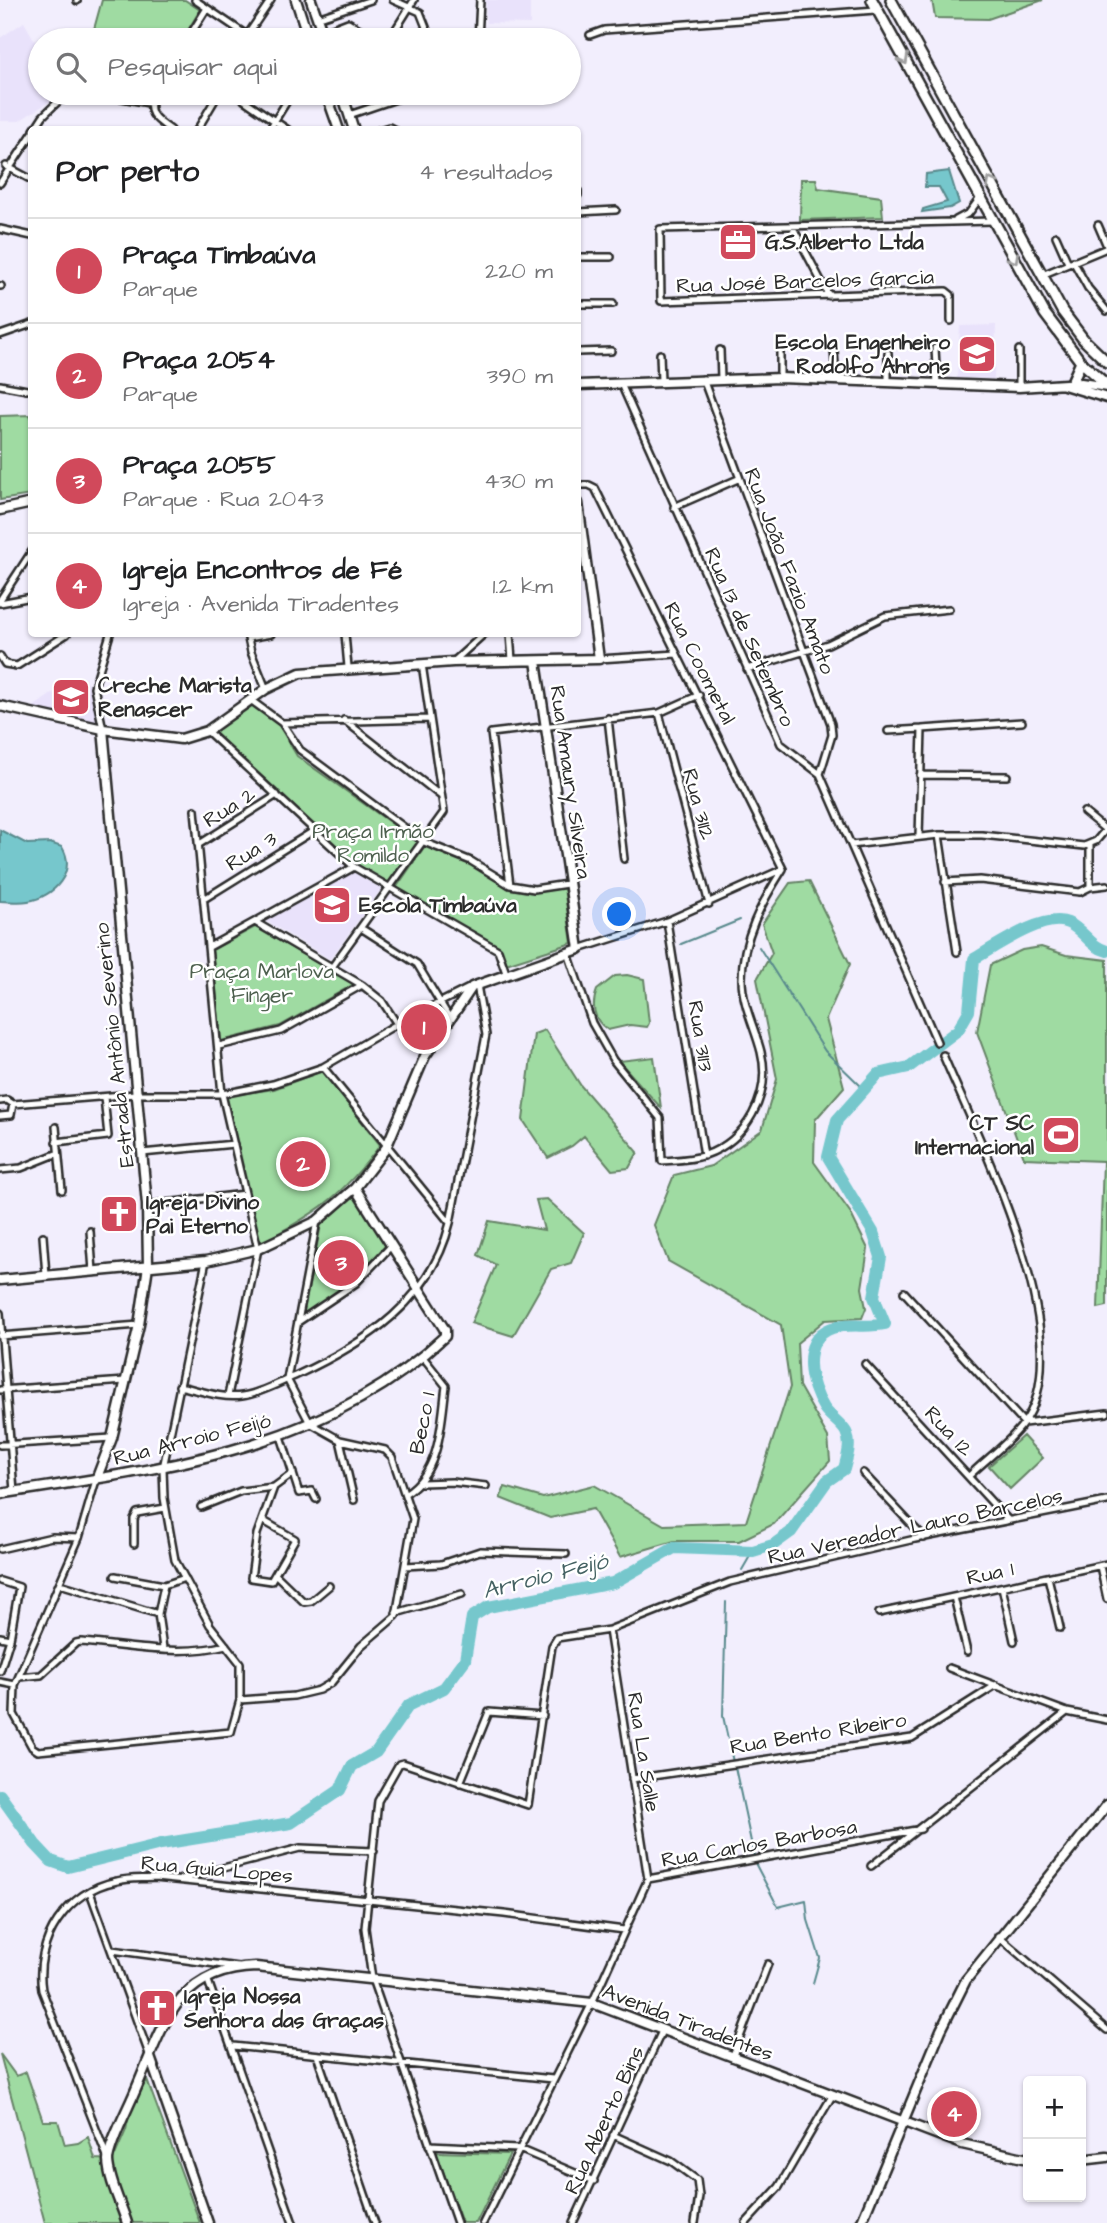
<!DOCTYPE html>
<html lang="pt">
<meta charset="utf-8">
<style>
:root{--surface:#fff;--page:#f6f6f6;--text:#202124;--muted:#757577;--line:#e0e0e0;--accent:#d1495b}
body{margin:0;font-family:"Architects Daughter",sans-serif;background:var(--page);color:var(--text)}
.controls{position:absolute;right:21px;bottom:21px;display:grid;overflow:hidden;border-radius:7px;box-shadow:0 2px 5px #0004}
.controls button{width:63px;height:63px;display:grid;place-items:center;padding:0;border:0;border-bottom:2px solid var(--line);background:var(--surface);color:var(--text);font:35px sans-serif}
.you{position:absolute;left:620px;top:915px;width:24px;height:24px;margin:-18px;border:5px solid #fff;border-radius:50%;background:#1a73e8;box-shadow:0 0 0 10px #1a73e833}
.badge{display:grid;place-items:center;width:46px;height:46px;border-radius:50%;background:var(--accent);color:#fff;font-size:23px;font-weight:700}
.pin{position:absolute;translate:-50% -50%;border:4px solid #fff;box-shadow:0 2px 7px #0006}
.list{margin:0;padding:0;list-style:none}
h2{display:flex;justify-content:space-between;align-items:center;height:91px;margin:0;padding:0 28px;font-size:30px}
h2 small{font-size:23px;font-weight:400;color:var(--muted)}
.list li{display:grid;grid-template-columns:46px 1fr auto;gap:21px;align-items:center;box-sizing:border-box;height:105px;padding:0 28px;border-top:2px solid var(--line)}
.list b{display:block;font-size:26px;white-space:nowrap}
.list p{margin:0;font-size:23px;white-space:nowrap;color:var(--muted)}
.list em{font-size:23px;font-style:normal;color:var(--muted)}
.icon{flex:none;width:38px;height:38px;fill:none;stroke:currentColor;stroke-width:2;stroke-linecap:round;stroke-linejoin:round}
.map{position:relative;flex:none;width:1107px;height:2223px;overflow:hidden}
.search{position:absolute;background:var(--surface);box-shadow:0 2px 5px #0004;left:28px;top:28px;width:553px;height:77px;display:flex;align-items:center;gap:18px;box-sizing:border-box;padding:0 24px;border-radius:38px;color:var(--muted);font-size:26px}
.panel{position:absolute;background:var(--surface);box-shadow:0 2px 5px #0004;left:28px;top:126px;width:553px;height:511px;border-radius:7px}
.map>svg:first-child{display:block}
</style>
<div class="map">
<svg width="1107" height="2223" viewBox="0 0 1107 2223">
<rect width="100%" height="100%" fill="#f2eefd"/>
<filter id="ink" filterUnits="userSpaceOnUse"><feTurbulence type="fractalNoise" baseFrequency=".0143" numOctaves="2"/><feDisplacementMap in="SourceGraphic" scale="14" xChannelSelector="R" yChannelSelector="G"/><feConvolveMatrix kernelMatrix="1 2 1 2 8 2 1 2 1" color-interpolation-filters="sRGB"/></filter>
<g filter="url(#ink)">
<path fill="#e9e2fb" d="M486,0H530V24L486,23Z
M24,22L40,50V93H51L52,100L19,121H0V38Z
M996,325L994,379L957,378L960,326Z
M74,678L93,685L100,724L32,708Z
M353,872L381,889L330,959L266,921Z"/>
<path fill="#9fdba2" stroke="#658366" stroke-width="2" d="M102,0H185L200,10L182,40H91Z
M932,0H1043L988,19L935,18Z
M801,179H816L818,188L881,197L883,217L800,220Z
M31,415V495L0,500V416Z
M251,703L277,722L297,756L419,843L390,884L357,865L213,731Z
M425,846L470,864L508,888L537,892L564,888L572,943L506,964L501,949L396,888Z
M809,881L850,964L826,1019L844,1087L815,1120L814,1162L850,1212L868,1249L862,1288L866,1308L862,1318L825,1320L797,1343L799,1386L828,1437L830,1461L774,1524L739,1541H674L620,1557L593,1509L550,1518L500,1498L505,1487L543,1498L594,1485L664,1525L746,1522L790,1387L781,1325L668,1261L654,1225L674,1175L711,1166L762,1130L777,1079L757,979L772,953L762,924L790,883Z
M255,927L354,984L280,1026L221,1041L212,950Z
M1041,947L1066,955L1107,960V1306L1098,1308L1103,1161L1024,1158L977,1032L990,965L1022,950Z
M627,975L644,979L649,1023L647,1027L630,1025L608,1030C593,1020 591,1006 597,990L615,976Z
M437,1008L443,1018L423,1044L411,1023Z
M545,1030L581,1086L638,1152L629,1168L612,1170L584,1136L572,1146L548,1158L523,1120L534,1034Z
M654,1057L661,1108L619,1061Z
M322,1071L380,1145C341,1198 315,1214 259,1244L226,1096L274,1089Z
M356,1193L388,1243L350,1283L303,1315L321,1225Z
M547,1199L584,1233L571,1263L551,1269L513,1336L471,1323L496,1265L478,1255L489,1221L544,1230L536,1200Z
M1023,1436L1043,1458L1010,1489L989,1466Z
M0,2054L16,2076L26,2072L43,2121H58L65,2145L78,2143L88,2137L95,2159L113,2160L126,2130L130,2110L147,2080L200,2223H45Z
M436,2152L510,2154L476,2223H462Z"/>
<path fill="#76c7cc" stroke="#58898c" stroke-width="2" d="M949,171L959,203L950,208L922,212L923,209L947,202L939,187H925L926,174Z
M0,830L27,844L50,843L62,847C77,872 54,897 28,901C19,903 9,901 0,901Z"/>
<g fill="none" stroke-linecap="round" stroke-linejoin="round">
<path stroke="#58898c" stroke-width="2" d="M681,944L740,920
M759,947L825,1051L864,1089
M742,1570L753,1551
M726,1602L723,1716L733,1762
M735,1767L756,1865L778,1907L806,1900L808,1920L820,1958L813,1983"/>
<path stroke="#76c7cc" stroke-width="12" d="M0,1795L35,1844L51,1861L68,1867L161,1844L291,1823L340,1790L352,1766L376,1752L409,1705L444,1688L465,1660L472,1617L488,1607L613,1583L674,1548L753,1551L773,1545L791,1532L827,1481L844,1469C847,1457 852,1444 846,1432C841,1423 830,1417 824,1408C810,1386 798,1340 832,1328C848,1323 868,1328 885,1324L874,1297L881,1257L873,1232L828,1157L837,1120L878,1074L909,1067L958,1030L969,1011L974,959C995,947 1045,912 1068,923C1084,930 1090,947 1107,951"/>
<g stroke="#2b2b2b" stroke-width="10">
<path id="street" d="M77,0V1
M195,0L254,40
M393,0L420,12L431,40
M317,18L371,0
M322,32L348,22L378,40
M590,35L604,30L876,10
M187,40L207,8
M244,40L271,0
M389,40L414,0
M478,40L480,0
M95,93L149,103
M155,93C144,112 155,119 171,130
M244,100L288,130
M349,115L414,93
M34,130L43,116L67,93
M197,130L219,93
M269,130L292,93
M379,130L389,127L395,130
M6,166L32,180
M0,183L32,134
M578,195V191
M578,212L616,210
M956,220L969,213L980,198
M1098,225L1107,246
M792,226L829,296
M0,229L32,236
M1056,236L1068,263
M578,257H611
M1073,261L1088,288L1107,311
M1042,275L1107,248
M0,286H1
M578,304H613
M951,321V295L946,291L661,301L660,229L993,221
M0,335L32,324
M935,348L937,384
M720,350L721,379
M780,350V378
M834,350L836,379
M1019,350V387
M578,352L611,351
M888,353V381
M660,354L661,381
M703,379L831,724L832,735L820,774
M621,384L781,744L820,774L937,1042
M0,385L27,390
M578,485H589L595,488L783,869
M674,507L738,479
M0,600L32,551
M0,603L32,597
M247,634L251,652L266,689
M345,634L348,667
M510,634L512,660
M248,638L271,634
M0,656L5,664L17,666L67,634
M599,659L677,654
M453,662L484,634
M747,669L828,644L885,616L949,609
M252,701L282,723L300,750L424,842L471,861L510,885L534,889L567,884
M659,713L709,904
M608,718L624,859
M344,720L441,796
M282,723L429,719
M103,729L94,687L110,634
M922,729L1022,722
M207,731L354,867L498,950L506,973
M888,731L922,729L919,837
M920,775L1007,776
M195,810L222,1094L258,1249L228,1396
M1084,812L1107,831
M939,835L957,952
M198,845L277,795
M851,845L939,835H982L1084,846L1096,841L1107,828
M1090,845V887L1107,885
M945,882L980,880L1080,892L1090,887
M510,885L491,733L659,713L699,695
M204,899L315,830
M667,921L704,1156
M255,922L362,985L382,1001L397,1024
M361,928L417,964L449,1017
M209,947L354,867
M579,949L667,921L783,869
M568,953L592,1023L613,1060L660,1118L662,1161C676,1160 692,1160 705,1155C746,1141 772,1095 761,1052C755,1028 742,1004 742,979C742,938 762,902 783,869
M332,967L444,812L422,664
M219,1046L281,1031L362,985
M943,1055C977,1136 1084,1345 1023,1424C1009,1443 986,1459 969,1476
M323,1067L450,1223
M0,1101L7,1100L13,1104L135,1094H222L273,1084L323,1067L397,1024L471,987
M0,1116L11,1115L13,1104
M56,1127L62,1190
M56,1142L108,1136L104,1097
M142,1153L234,1144
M0,1170L21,1168L56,1154
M147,1205L245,1194
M90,1231L93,1271
M43,1236L46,1275
M904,1292L1024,1423L1107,1413
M0,1313L14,1491
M298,1322L356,1283L392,1245
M0,1336L139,1325
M865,1364L1008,1520
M179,1386C199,1390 221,1399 242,1396C259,1394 281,1382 297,1375C366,1343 431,1301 450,1223L486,1035L477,985
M0,1390L125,1381
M281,1436L299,1493L312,1491L316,1499
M340,1440L354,1500
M0,1445L112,1438
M863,1473L924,1538
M96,1480L79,1538L15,1685L14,1714L32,1747L38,1751L231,1732L240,1700V1663L210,1625L175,1560L164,1498L163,1468L206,1261
M421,1483L452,1482L486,1486
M406,1493C441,1471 441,1424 446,1386L423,1357
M201,1507L241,1491L274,1487
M262,1520L295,1539L271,1581L251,1578L257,1534L274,1487L293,1473
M134,1544V1519L137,1513L165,1508
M0,1549L52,1537L79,1538
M405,1566L441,1564L480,1551L566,1554
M1100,1566L1107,1599
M276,1575L304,1602L311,1601L329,1586
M115,1576L164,1585L185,1578
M1048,1577L1060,1628
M0,1581L19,1587L10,1639
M60,1584L158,1614L163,1648
M1002,1587L1014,1641
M954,1597L967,1652
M396,1613L462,1594
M879,1613L1107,1564
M158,1614L164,1585
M609,1630L648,1879
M0,1637L10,1639L0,1671
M949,1668L1067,1712L1107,1720
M19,1677L41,1675L76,1643L81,1642C129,1646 179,1657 226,1645
M0,1682L15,1685
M240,1700L294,1696L319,1690L331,1683L361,1646L396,1616L413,1519L392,1457L385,1450L340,1440L310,1423L287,1379L317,1221
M632,1779L912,1738L996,1685
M460,1783L489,1712L543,1716
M871,1866L1067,1712
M181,1879L300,1848L374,1851
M648,1879L921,1829
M90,1892L150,2057
M998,1936L1107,2030
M112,1950L238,1967
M207,1978L293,2223
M233,2046L553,2079
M317,2055L375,2223
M732,2058L768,1964
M613,2135L671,2161L697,2180L699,2196L695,2223
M429,2145L519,2149L594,2181
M107,2157L42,1990C34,1941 66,1891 117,1881C129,1878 142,1879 155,1878L504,1914L624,1930
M457,2223L372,1979L365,1928L378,1801L399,1764L403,1763L528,1805L552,1646L557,1638L609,1630L730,1582L915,1539L1107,1501
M483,2223L592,2003L648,1879
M573,2223L662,2031
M746,2223L779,2187L832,2096"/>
</g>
<g stroke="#2b2b2b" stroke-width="13">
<path id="secondary" d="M296,0L309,40
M311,0L325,40
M326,93L339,130
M342,93L354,130
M578,385L780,378L1019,387L1081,383L1107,387
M1064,385L1107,398
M0,510L32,503
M0,706L103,729L181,739L207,731L266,689L300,673L453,662L599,659L578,503
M0,1280L206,1261L258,1249L317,1221L355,1188L386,1148L425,1056L472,987L579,949L536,661
M96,1480L112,1438L139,1325L148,1266L147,1205L103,729
M0,1494C157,1469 325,1451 445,1336V1330L355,1188
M150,2057L208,2223
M1081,2160L1107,2157
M127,2223C121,2204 109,2181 108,2161C108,2147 127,2110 133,2096C162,2031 173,1969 256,1967L592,2003L962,2144L1028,2159
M861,2223L941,2030L966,1980L1107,1805"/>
</g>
<g stroke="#2b2b2b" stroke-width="14">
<path id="primary" d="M872,0L1045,314L1081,362L1107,385
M891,0L1062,311L1084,340L1107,362
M1071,384L1081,362"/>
</g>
<use href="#street" stroke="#fff" stroke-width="5"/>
<use href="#secondary" stroke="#fff" stroke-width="8"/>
<use href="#primary" stroke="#fff" stroke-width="9"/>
</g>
<defs><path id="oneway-chevron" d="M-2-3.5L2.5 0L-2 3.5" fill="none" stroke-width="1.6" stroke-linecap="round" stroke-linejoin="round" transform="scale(1.75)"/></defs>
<g stroke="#a0a0a0">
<use href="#oneway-chevron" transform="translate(904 60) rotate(61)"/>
<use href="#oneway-chevron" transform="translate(991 182) rotate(-119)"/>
<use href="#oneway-chevron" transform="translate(1014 259) rotate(61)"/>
</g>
</g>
<defs>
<g id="office-square" transform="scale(2.0125)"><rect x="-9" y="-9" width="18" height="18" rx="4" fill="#d1495b" stroke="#fff"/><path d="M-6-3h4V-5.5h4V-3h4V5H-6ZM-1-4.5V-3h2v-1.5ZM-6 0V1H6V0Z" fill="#fff"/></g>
<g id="school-square" transform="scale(2.0125)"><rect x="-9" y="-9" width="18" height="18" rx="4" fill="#d1495b" stroke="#fff"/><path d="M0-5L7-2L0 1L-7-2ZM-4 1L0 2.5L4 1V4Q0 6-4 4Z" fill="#fff"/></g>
<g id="stadium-square" transform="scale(2.0125)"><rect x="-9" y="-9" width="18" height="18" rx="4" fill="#d1495b" stroke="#fff"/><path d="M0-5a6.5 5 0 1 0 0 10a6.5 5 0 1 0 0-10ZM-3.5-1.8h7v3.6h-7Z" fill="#fff"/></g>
<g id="church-square" transform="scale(2.0125)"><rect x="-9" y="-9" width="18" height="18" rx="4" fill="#d1495b" stroke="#fff"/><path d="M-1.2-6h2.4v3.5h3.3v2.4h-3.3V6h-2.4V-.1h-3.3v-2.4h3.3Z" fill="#fff"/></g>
</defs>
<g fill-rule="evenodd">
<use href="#office-square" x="738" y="242"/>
<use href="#school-square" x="977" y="354"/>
<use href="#school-square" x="71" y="697"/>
<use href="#school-square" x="332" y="905"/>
<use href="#stadium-square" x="1061" y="1135"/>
<use href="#church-square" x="119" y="1214"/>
<use href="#church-square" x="157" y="2008"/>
</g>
<g text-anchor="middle" stroke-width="5" stroke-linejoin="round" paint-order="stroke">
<g font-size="21" font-weight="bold" fill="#2b2b2b" stroke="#fff" text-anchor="start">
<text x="765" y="249">G.S.Alberto Ltda</text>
<text x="950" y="349" text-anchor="end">Escola Engenheiro<tspan x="950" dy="24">Rodolfo Ahrons</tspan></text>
<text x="98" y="692">Creche Marista<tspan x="98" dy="24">Renascer</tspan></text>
<text x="359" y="912">Escola Timbaúva</text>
<text x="1034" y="1130" text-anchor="end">CT SC<tspan x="1034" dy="24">Internacional</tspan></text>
<text x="146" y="1209">Igreja Divino<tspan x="146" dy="24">Pai Eterno</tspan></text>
<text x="184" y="2003">Igreja Nossa<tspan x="184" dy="24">Senhora das Graças</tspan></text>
</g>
<g font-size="21" fill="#2b2b2b" stroke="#fff">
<text transform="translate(805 281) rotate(-2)" y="7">Rua José Barcelos Garcia</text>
<text transform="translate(790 571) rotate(69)" y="7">Rua João Fazio Amato</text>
<text transform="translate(750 637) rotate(66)" y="7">Rua 13 de Setembro</text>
<text transform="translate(700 663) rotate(63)" y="7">Rua Coometal</text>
<text transform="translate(571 782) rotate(82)" y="7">Rua Amaury Silveira</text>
<text transform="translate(699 804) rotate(75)" y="7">Rua 3112</text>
<text transform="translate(229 807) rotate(-32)" y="7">Rua 2</text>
<text transform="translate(251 851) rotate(-32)" y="7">Rua 3</text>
<text transform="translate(701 1036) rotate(81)" y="7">Rua 3113</text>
<text transform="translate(114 1045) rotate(-96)" y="7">Estrada Antônio Severino</text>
<text transform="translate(422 1423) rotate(-79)" y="7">Beco 1</text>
<text transform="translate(949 1431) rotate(47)" y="7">Rua 12</text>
<text transform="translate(192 1439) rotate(-14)" y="7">Rua Arroio Feijó</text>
<text transform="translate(915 1526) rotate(-12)" y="7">Rua Vereador Lauro Barcelos</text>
<text transform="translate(990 1573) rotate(-12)" y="7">Rua 1</text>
<text transform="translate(818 1733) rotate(-9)" y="7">Rua Bento Ribeiro</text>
<text transform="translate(644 1752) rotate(81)" y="7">Rua La Salle</text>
<text transform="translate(759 1843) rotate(-10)" y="7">Rua Carlos Barbosa</text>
<text transform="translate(217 1869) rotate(5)" y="7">Rua Guia Lopes</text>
<text transform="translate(688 2022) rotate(21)" y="7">Avenida Tiradentes</text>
<text transform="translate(604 2120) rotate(-65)" y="7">Rua Aberto Bins</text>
</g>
<g font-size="21" fill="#4e604f" stroke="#fff">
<text x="373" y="838">Praça Irmão<tspan x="373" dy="24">Romildo</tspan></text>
<text x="262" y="978">Praça Marlova<tspan x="262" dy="24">Finger</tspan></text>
</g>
<g font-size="23" font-style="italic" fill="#456263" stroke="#fff">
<text transform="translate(545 1575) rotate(-14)" y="8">Arroio Feijó</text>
</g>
</g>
</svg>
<div class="controls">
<button>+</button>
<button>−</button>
</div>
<div class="you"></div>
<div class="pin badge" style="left:424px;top:1027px">1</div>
<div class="pin badge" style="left:303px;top:1164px">2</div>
<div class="pin badge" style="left:341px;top:1263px">3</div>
<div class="pin badge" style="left:954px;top:2114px">4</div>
<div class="search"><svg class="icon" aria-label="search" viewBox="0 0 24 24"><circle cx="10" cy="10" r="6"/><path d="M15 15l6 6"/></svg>Pesquisar aqui</div>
<section class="panel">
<h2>Por perto<small>4 resultados</small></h2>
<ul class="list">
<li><span class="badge">1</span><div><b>Praça Timbaúva</b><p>Parque</p></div><em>220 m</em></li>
<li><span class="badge">2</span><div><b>Praça 2054</b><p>Parque</p></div><em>390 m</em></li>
<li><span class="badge">3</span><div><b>Praça 2055</b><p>Parque · Rua 2043</p></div><em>430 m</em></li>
<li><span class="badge">4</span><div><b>Igreja Encontros de Fé</b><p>Igreja · Avenida Tiradentes</p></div><em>1.2 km</em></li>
</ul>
</section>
</div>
